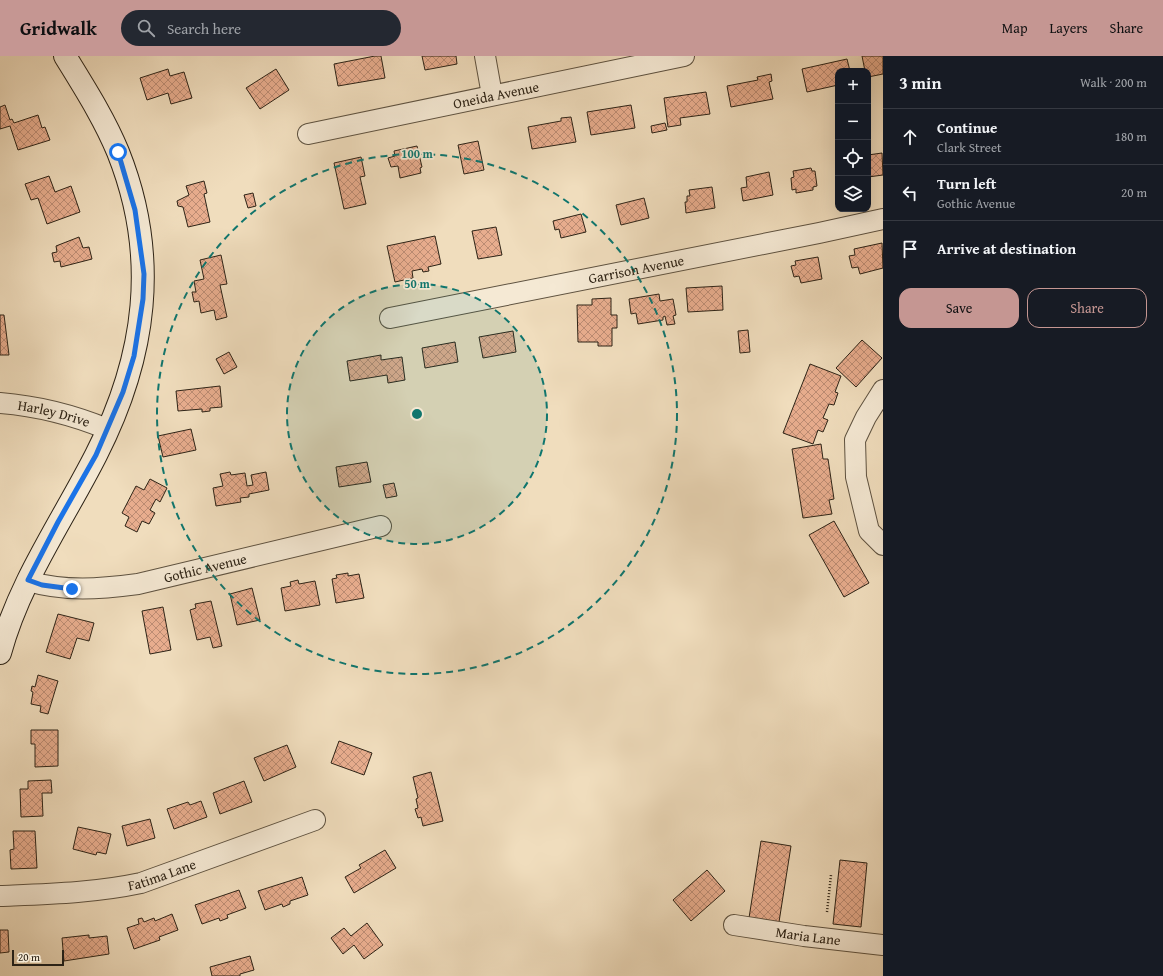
<!DOCTYPE html>
<meta charset="utf-8">
<style>
:root{--surface:#171b24;--page:#242831;--text:#f1f3f6;--muted:#9ea1a6;--line:#363941;--accent:#c59692}
body{margin:0;font-family:"Gentium Book Plus",serif;background:var(--page);color:var(--text)}
.controls{position:absolute;right:12px;top:12px;display:grid;overflow:hidden;border-radius:8px;box-shadow:0 4px 16px #0002}
.controls button{width:36px;height:36px;display:grid;place-items:center;padding:0;border:0;border-bottom:1px solid var(--line);background:var(--surface);color:var(--text);font:20px sans-serif}
.scale{position:absolute;left:12px;bottom:10px;width:52px;box-sizing:border-box;padding-left:4px;border:2px solid #2d2316;border-top:0;font-size:11px;line-height:14px;white-space:nowrap;color:#2d2316;-webkit-text-stroke:3px #f5e9d4;paint-order:stroke}
.stop{position:absolute;width:12px;height:12px;margin:-9px;border:3px solid #1a73e8;border-radius:50%;background:#fff}
.stop.end{background:#1a73e8;border-color:#fff;box-shadow:0 1px 4px #0008}
.list{margin:0;padding:0;list-style:none}
h2{display:flex;justify-content:space-between;align-items:center;height:52px;margin:0;padding:0 16px;font-size:17px}
h2 small{font-size:13px;font-weight:400;color:var(--muted)}
.list li{display:grid;grid-template-columns:26px 1fr auto;gap:12px;align-items:center;box-sizing:border-box;height:56px;padding:0 16px;border-top:1px solid var(--line)}
.list b{display:block;font-size:15px;white-space:nowrap}
.list p{margin:0;font-size:13px;white-space:nowrap;color:var(--muted)}
.list em{font-size:13px;font-style:normal;color:var(--muted)}
.actions{display:flex;gap:8px;padding:12px 16px}
.actions a{flex:1;padding:9px 0;border:1px solid var(--accent);border-radius:12px;text-align:center;font-size:14px;color:var(--accent)}
.actions .main{background:var(--accent);color:#111}
.icon{flex:none;width:22px;height:22px;fill:none;stroke:currentColor;stroke-width:2;stroke-linecap:round;stroke-linejoin:round}
.map{position:relative;flex:none;width:883px;height:920px;overflow:hidden}
header{display:flex;align-items:center;gap:24px;box-sizing:border-box;height:56px;padding:0 20px;background:var(--accent);color:#111}
header strong{font-size:19px}
nav{display:flex;gap:22px;margin-inline-start:auto;font-size:14px}
.search{width:280px;height:36px;background:var(--page);display:flex;align-items:center;gap:10px;box-sizing:border-box;padding:0 14px;border-radius:22px;color:var(--muted);font-size:15px}
main{display:flex}
aside{flex:1;background:var(--surface)}
.map>svg:first-child{display:block}
</style>
<header>
<strong>Gridwalk</strong>
<div class="search"><svg class="icon" aria-label="search" viewBox="0 0 24 24"><circle cx="10" cy="10" r="6"/><path d="M15 15l6 6"/></svg>Search here</div>
<nav><a>Map</a><a>Layers</a><a>Share</a></nav>
</header>
<main>
<div class="map">
<svg width="883" height="920" viewBox="0 0 883 920">
<defs>
<pattern id="building-cross-hatch" width="8" height="8" patternUnits="userSpaceOnUse"><rect width="8" height="8" fill="#e8ad8e"/><path d="M0 0l8 8M0 8l8-8" fill="none" stroke="#bc8c73"/></pattern>
</defs>
<rect width="100%" height="100%" fill="#f0ddbd"/>
<filter id="stains"><feTurbulence type="fractalNoise" baseFrequency=".005" numOctaves="4"/><feColorMatrix values="0 0 0 0 .2 0 0 0 0 .09 0 0 0 0 .02 0 0 0 .5 -.17"/></filter>
<radialGradient id="worn" r=".72"><stop offset=".6" stop-color="#630" stop-opacity="0"/><stop offset="1" stop-color="#630" stop-opacity=".3"/></radialGradient>
<path fill="url(#building-cross-hatch)" stroke="#2d2316" d="M375,0H381L385,22L338,30L334,8Z
M422,0H456L457,8L425,14Z
M862,0H883V18L868,21V15H865Z
M847,3L850,15H838V29L807,36L802,13Z
M168,13L170,20L184,16L192,42L171,48L168,37L147,44L140,22Z
M276,13L289,34L260,53L246,32Z
M771,18L772,25L769,26L773,43L731,51L727,30L758,24L757,21Z
M706,36L710,58L680,62L681,69L668,71L664,42Z
M5,49L10,64L12,63L14,67L38,59L42,72L45,71L50,84L18,94L10,70L0,73V51Z
M631,49L635,72L591,79L587,56Z
M571,61L576,86L532,93L528,71L561,65V62Z
M665,67L667,74L652,77L651,70Z
M478,85L484,114L464,118L458,89Z
M417,90L422,111L420,112L421,117L400,122L398,110L391,111L388,102L395,100L394,95Z
M882,97L883,119L868,121V99Z
M361,101L365,120L360,121L366,148L344,153L334,107Z
M811,112L812,115H815L817,130L813,131V134L796,137V133L792,134L791,122L794,121L793,115Z
M769,116L773,139L743,145L741,132L747,131L746,121Z
M49,120L55,136L71,130L80,156L47,168L38,142L31,144L25,128Z
M204,125L207,137L204,138L210,166L188,171L183,151L178,150L177,145L189,139L186,130Z
M712,131L715,152L686,157L685,146H687V140H690L689,134Z
M253,137L256,150L248,152L244,139Z
M644,142L649,162L621,169L616,149Z
M581,158L586,176L561,182L559,173L555,174L553,165Z
M496,171L502,199L478,203L472,175Z
M435,180L441,208L428,211L429,215L423,216L422,213L412,215L413,222L395,226L387,190Z
M79,181L83,192L89,191L92,203L61,211L60,205L54,206L52,197L57,196L56,190Z
M882,187L883,212L860,218L858,211L852,212L849,200L855,199L854,193Z
M221,199L227,228L220,229L227,261L216,264L214,254L201,257L199,245L194,246L192,236H196L194,225L204,223L200,204Z
M818,201L822,223L801,227L799,220L794,221L791,210L796,209L795,205Z
M722,230L723,254L688,256L686,232Z
M659,238L660,245L673,243L676,259L673,260L675,268L667,269L665,260L663,261V264L638,268L636,257L631,258L629,243Z
M611,242V259H617V272H612V290H598V286H578L577,249H592V243Z
M0,259H4L9,299H0Z
M748,274L750,296L740,297L738,275Z
M513,275L516,296L483,302L479,281Z
M862,284L882,302L856,331L836,312Z
M455,286L458,306L425,312L422,292Z
M229,296L237,311L224,318L216,303Z
M381,299V304L402,301L405,324L388,327L387,319L350,325L347,305Z
M810,308L841,320L835,336L838,337L834,349L829,348L823,362L828,364L823,376L818,374L813,388L783,377Z
M220,330L222,351L210,352V355L202,356V353L178,355L176,335Z
M191,373L196,394L163,401L158,380Z
M821,388L823,403H828L834,443L829,444L832,458L803,462L792,393Z
M367,406L371,426L339,431L336,411Z
M230,416L231,419L245,417L247,430L253,429L251,419L266,416L269,434L249,438V441L240,442L241,446L216,450L213,432L223,430L220,418Z
M150,423L167,432L160,446L156,443L150,454L155,457L149,468L142,465L137,476L125,470L129,461L122,457L136,430L144,434Z
M394,427L397,440L386,442L383,429Z
M834,465L869,527L844,541L809,479Z
M348,517V520L359,518L364,542L336,547L332,523L337,522L336,519Z
M298,524L299,528L315,525L320,549L285,555L281,532L291,530L290,526Z
M252,532L260,564L237,569L230,538Z
M211,545L222,590L213,592L210,581L197,584L190,554L196,552L195,548Z
M163,551L171,594L150,598L142,555Z
M58,558L94,567L89,585L77,582L70,603L46,596Z
M38,619L58,625L48,658L40,656L41,650L31,648L33,636L31,635L32,630L35,631Z
M31,674H58V710L35,711V688H31Z
M339,685L372,697L364,719L331,707Z
M287,689L296,711L264,725L254,702Z
M431,716L443,765L423,770L421,761L418,762L415,753L418,752L416,743L418,742L413,721Z
M51,724L52,737H42L43,760L21,761L20,733H28V725Z
M244,725L252,746L220,758L213,737Z
M201,745L207,761L174,773L167,753L188,746L190,749Z
M150,763L155,782L127,790L122,770Z
M78,771L111,778L106,798L97,796L96,799L73,793Z
M13,775H35L37,812L11,813L10,794L14,793Z
M761,785L791,790L779,866L749,862Z
M385,794L396,812L354,837L345,821L361,812L359,809Z
M840,804L867,807L861,871L833,868Z
M707,814L725,835L691,865L673,844Z
M302,821L308,839L290,845V848L283,851L282,848L265,854L258,835Z
M239,834L246,852L227,859L228,862L220,865L219,862L202,868L195,849Z
M172,858L178,874L159,881L160,884L134,893L127,872L139,868L138,863L142,862L144,866L154,862L155,865Z
M367,867L383,889L364,903L354,889L343,898L331,882L344,872L351,880Z
M0,874H8L9,896L0,897Z
M89,879V882L107,880L109,898L64,905L62,882Z
M250,900L254,914L240,918V920H212L210,911Z"/>
<g fill="none" stroke-linecap="round" stroke-linejoin="round">
<g stroke="#5e5240" stroke-width="22">
<g id="street">
<path d="M485,0L492,39"/>
<path id="s1" d="M308,78L684,0"/>
<path id="s2" d="M390,262L819,177L883,163"/>
<path d="M883,334L866,361L855,384L856,421L869,475L883,489"/>
<path id="s3" d="M0,347C37,350 73,359 107,373"/>
<path id="s4" d="M28,525C65,536 100,533 138,528L381,470"/>
<path id="s5" d="M0,840C48,838 94,837 141,827L315,764"/>
<path id="s6" d="M734,869L804,880L883,889"/>
</g>
</g>
<g stroke="#2d2316" stroke-width="24">
<path id="secondary" d="M0,597C19,526 63,464 96,399C146,301 160,201 118,96C104,62 84,31 65,0"/>
</g>
<path stroke="#2d2316" stroke-width="2.5" stroke-dasharray="1 2" stroke-linecap="butt" d="M827,856L831,819"/>
<use href="#street" stroke="#f5e9d4" stroke-width="20"/>
<use href="#secondary" stroke="#f5e9d4" stroke-width="22"/>
</g>
<g fill="none" stroke-linecap="round" stroke-linejoin="round">
<path stroke="#1a73e8" stroke-width="5" d="M72,533L42,529L28,524L58,466L96,399L123,336L134,300L143,243L144,218L135,154L118,96"/>
</g>
<circle cx="417" cy="358" r="130" fill="#0f766e" fill-opacity=".12"/>
<g fill="none" stroke="#0f766e" stroke-width="2" stroke-dasharray="7 5">
<circle cx="417" cy="358" r="130"/>
<circle cx="417" cy="358" r="260"/>
</g>
<g text-anchor="middle" stroke-width="3.5" stroke-linejoin="round" paint-order="stroke">
<g font-size="14" fill="#2d2316" stroke="#f5e9d4">
<text dy="5" stroke="none"><textPath href="#s1" startOffset="192">Oneida Avenue</textPath></text>
<text dy="5" stroke="none"><textPath href="#s2" startOffset="251">Garrison Avenue</textPath></text>
<text dy="5" stroke="none"><textPath href="#s3" startOffset="55">Harley Drive</textPath></text>
<text dy="5" stroke="none"><textPath href="#s4" startOffset="180">Gothic Avenue</textPath></text>
<text dy="5" stroke="none"><textPath href="#s5" startOffset="164">Fatima Lane</textPath></text>
<text dy="5" stroke="none"><textPath href="#s6" startOffset="75">Maria Lane</textPath></text>
</g>
</g>
<circle cx="417" cy="358" r="6" fill="#0f766e" stroke="#f5e9d4" stroke-width="2"/>
<g font-size="12" text-anchor="middle" font-weight="bold" fill="#0f766e" stroke="#f5e9d4" stroke-width="3.5" stroke-linejoin="round" paint-order="stroke">
<text x="417" y="102">100 m</text>
<text x="417" y="232">50 m</text>
</g>
<rect width="100%" height="100%" filter="url(#stains)"/>
<rect width="100%" height="100%" fill="url(#worn)"/>
</svg>
<div class="controls">
<button>+</button>
<button>−</button>
<button><svg class="icon" aria-label="locate" viewBox="0 0 24 24"><circle cx="12" cy="12" r="6"/><path d="M12 2v4M12 18v4M2 12h4M18 12h4"/></svg></button>
<button><svg class="icon" aria-label="layers" viewBox="0 0 24 24"><path d="M12 4l9 5-9 5-9-5zM3 14l9 5 9-5"/></svg></button>
</div>
<div class="scale">20 m</div>
<div class="stop" style="left:118px;top:96px"></div>
<div class="stop end" style="left:72px;top:533px"></div>
</div>
<aside>
<h2>3 min<small>Walk · 200 m</small></h2>
<ul class="list">
<li><svg class="icon" aria-label="ahead" viewBox="0 0 24 24"><path d="M12 20V5M6 11l6-6 6 6"/></svg><div><b>Continue</b><p>Clark Street</p></div><em>180 m</em></li>
<li><svg class="icon" aria-label="left" viewBox="0 0 24 24"><path d="M17 20v-9H6M10 6l-5 5 5 5"/></svg><div><b>Turn left</b><p>Gothic Avenue</p></div><em>20 m</em></li>
<li><svg class="icon" aria-label="arrive" viewBox="0 0 24 24"><path d="M6 21V4h12l-3 4 3 4H6"/></svg><div><b>Arrive at destination</b></div></li>
</ul>
<div class="actions"><a class="main">Save</a><a>Share</a></div>
</aside>
</main>
